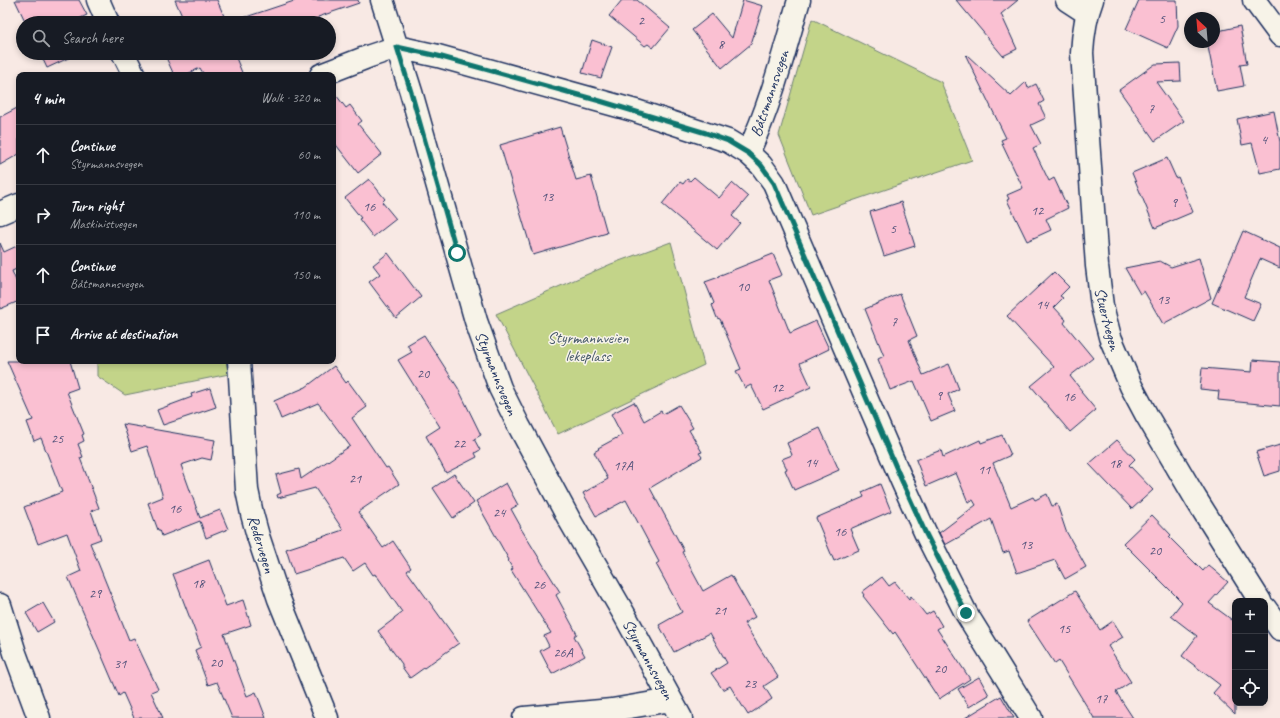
<!DOCTYPE html>
<meta charset="utf-8">
<style>
:root{--surface:#171b24;--page:#20242c;--text:#f1f3f6;--muted:#9ea1a6;--line:#363941}
body{margin:0;font-family:Caveat,sans-serif;background:var(--page);color:var(--text)}
.controls{position:absolute;right:12px;bottom:12px;display:grid;overflow:hidden;border-radius:8px;box-shadow:0 2px 6px #0003}
.controls button{width:36px;height:36px;display:grid;place-items:center;padding:0;border:0;border-bottom:1px solid var(--line);background:var(--surface);color:var(--text);font:20px sans-serif}
.compass{position:absolute;left:1184px;top:12px;width:36px;height:36px;border-radius:50%;background:var(--surface);box-shadow:0 2px 6px #0003;rotate:334deg}
.stop{position:absolute;width:12px;height:12px;margin:-9px;border:3px solid #0f766e;border-radius:50%;background:#fff}
.stop.end{background:#0f766e;border-color:#fff;box-shadow:0 1px 4px #0008}
.list{margin:0;padding:0;list-style:none}
h2{display:flex;justify-content:space-between;align-items:center;height:52px;margin:0;padding:0 16px;font-size:17px}
h2 small{font-size:13px;font-weight:400;color:var(--muted)}
.list li{display:grid;grid-template-columns:26px 1fr auto;gap:12px;align-items:center;box-sizing:border-box;height:60px;padding:0 16px;border-top:1px solid var(--line)}
.list b{display:block;font-size:15px;white-space:nowrap}
.list p{margin:0;font-size:13px;white-space:nowrap;color:var(--muted)}
.list em{font-size:13px;font-style:normal;color:var(--muted)}
.icon{flex:none;width:22px;height:22px;fill:none;stroke:currentColor;stroke-width:2;stroke-linecap:round;stroke-linejoin:round}
.map{position:relative;flex:none;width:1280px;height:718px;overflow:hidden}
.search{position:absolute;background:var(--surface);box-shadow:0 2px 6px #0003;left:16px;top:16px;width:320px;height:44px;display:flex;align-items:center;gap:10px;box-sizing:border-box;padding:0 14px;border-radius:22px;color:var(--muted);font-size:15px}
.panel{position:absolute;background:var(--surface);box-shadow:0 2px 6px #0003;left:16px;top:72px;width:320px;height:292px;border-radius:8px}
.map>svg:first-child{display:block}
</style>
<div class="map">
<svg width="1280" height="718" viewBox="0 0 1280 718">
<rect width="100%" height="100%" fill="#f8e9e4"/>
<filter id="ink" filterUnits="userSpaceOnUse"><feTurbulence type="fractalNoise" baseFrequency=".025" numOctaves="2"/><feDisplacementMap in="SourceGraphic" scale="8" xChannelSelector="R" yChannelSelector="G"/><feConvolveMatrix kernelMatrix="1 2 1 2 8 2 1 2 1" color-interpolation-filters="sRGB"/></filter>
<g filter="url(#ink)">
<path fill="#c3d489" stroke="#6f8274" d="M812,19L941,82L972,160L811,215L779,135Z
M671,242L704,365L558,434L496,314L611,264Z
M97,361H226L229,374L125,395L97,376Z"/>
<path fill="#fac0d2" stroke="#1b2f5e" d="M15,0H79L87,15L70,23H26Z
M175,0H217L227,23H185Z
M297,0H358L359,3L318,17L320,23H228Z
M622,0H637L670,28L653,48L648,44L645,46L609,16Z
M743,0L763,6L751,44L722,68L692,30L712,14L732,38Z
M956,0H1018L1001,14L1017,49L1003,56Z
M1139,0H1177L1178,26L1168,48L1126,29Z
M1240,26L1247,64L1240,65L1244,86L1217,91L1207,42H1214V32Z
M592,40L612,47L601,78L582,73Z
M40,53H77V54L47,68Z
M164,53H234L243,75H204L200,68L185,75H174Z
M967,55L1011,96L1026,82L1028,88L1036,84L1044,101L1039,104L1046,118L1031,125L1041,144L1033,148L1049,181L1054,178L1068,208L1046,219L1051,230L1027,241L1007,200L1009,199L1007,195L1023,188L1002,144H1003L1001,140L1006,138L966,56Z
M1180,63L1181,81L1156,82L1184,121L1155,141L1119,90L1155,64Z
M333,91L346,108L350,105L362,121L358,124L382,154L358,173L333,141Z
M19,107V154L0,165V117Z
M1274,111L1280,142V169L1260,173L1252,143L1242,145L1237,119Z
M560,127L576,180L591,176L607,233L533,255L500,145Z
M1167,158L1176,178L1178,177L1193,212L1155,228L1132,173Z
M694,177L719,198L732,183L748,197L732,216L740,223L717,250L662,204L680,182L683,184L687,179L690,181Z
M369,179L385,199L382,202L396,219L373,237L359,219L361,218L345,198Z
M901,202L915,246L884,256L870,212Z
M1243,231L1280,248V268L1260,259L1244,297L1261,304L1253,321L1212,303Z
M0,243L4,252L19,245V268L12,271L19,288V301L0,309Z
M388,253L421,297L396,318L369,282L380,274L373,265Z
M773,254L782,275L769,280L790,333L816,321L829,349L800,363L811,387L763,409L751,385L745,388L736,371L741,369L720,319L717,318L712,305L714,303L705,282L719,277L718,276Z
M1199,258L1211,298L1163,324L1144,291L1140,294L1125,268L1160,261L1171,267Z
M1054,272L1069,287L1060,296L1063,298L1054,307L1066,320L1064,323L1093,358L1070,376L1082,391L1081,392L1096,410L1070,432L1031,386L1054,367L1007,316Z
M900,294L917,336L909,340L923,375L949,364L959,389L948,394L955,411L931,421L914,381L890,390L878,359L884,356L865,309Z
M424,335L458,388L481,435L474,439L480,450L475,453L477,457L446,473L426,436L440,427L398,360L412,352L407,345Z
M1253,360L1280,362V406L1218,400L1219,391L1200,389L1202,368L1252,372Z
M7,361H70L78,388L67,392L84,434L82,435L84,441L78,444L83,457L80,458L99,508L91,511L101,539L90,543L129,640L134,638L158,689L151,692L163,718H134L123,693L119,696L68,577L81,571L67,533L38,544L24,507L62,492L41,438L34,441L27,422L33,420Z
M334,366L346,383L348,381L367,407L352,418L386,468L388,467L399,484L358,512L383,548L393,541L411,568L407,571L459,643L410,678L402,667V664L378,631L394,619V618L402,612L377,576H376L375,574L373,575L365,563L353,571L344,558L294,574L286,549L343,530L315,488L278,498L277,495L281,493L276,475L299,469L301,479L350,446L318,403L281,419L274,401L306,387Z
M210,388L216,407L163,425L157,410L192,397L191,394Z
M634,402L644,421L661,411L663,414L679,405L693,428L689,430L702,452L699,453L702,457L650,488L684,551L682,552L703,591L731,575L755,617L744,623L778,677L764,686L772,699L748,715L730,686L723,690L711,673L727,663L710,633L674,652L659,625L682,612L656,564L659,562L626,500L596,516L583,493L608,479L594,452L599,449L598,448L622,435L611,414Z
M123,424L215,440L211,460L202,458L181,465L200,518L220,510L228,529L206,538L200,521L162,536L160,530H158L148,503L163,497L147,446L132,451Z
M820,428L839,470L794,490L785,470L787,469L782,459L792,455L787,443Z
M1002,435L1011,455L993,463L1011,507L1033,497L1035,500L1047,494L1052,506L1057,504L1066,531L1086,567L1065,579L1055,560L1017,573L1009,551L1003,553L991,519L945,545L939,533L976,505L973,500L968,502L956,473L926,486L916,460L941,450L943,457L980,440L981,443Z
M1117,440L1135,459L1129,465L1153,490L1132,509L1089,464Z
M1280,445V471L1264,476L1256,452Z
M454,474L474,503L453,518L433,488Z
M506,483L518,505L511,509L521,527H520L560,592L556,595L577,634L574,636L585,656L552,674L540,651L549,646L544,636L551,633L511,570L513,569L508,561L509,560L476,501Z
M880,484L891,511L850,529L859,550L834,561L816,518L864,497L862,492Z
M1152,515L1171,535L1169,537L1203,571L1208,565L1228,582L1209,603L1235,622V714L1213,693L1220,685L1182,656L1197,636L1171,616L1182,602L1123,543Z
M209,560L226,606L243,600L251,625L224,634L247,696L256,692L266,718H232L217,682L208,685L195,650L201,647L173,574Z
M882,577L889,586L895,582L909,599L911,596L926,615L933,611L942,626L937,629L970,679L939,699L895,632L893,634L863,596L864,595L862,592Z
M1075,591L1100,630L1113,621L1123,637L1108,646L1131,682L1116,692L1133,718H1094L1059,661L1055,664L1027,621Z
M43,603L54,622L37,632L26,613Z
M979,677L989,695L969,707L958,689Z
M1001,696L1014,718H965Z"/>
<g fill="none" stroke-linecap="round" stroke-linejoin="round">
<g stroke="#1b2f5e" stroke-width="25">
<path id="minor" d="M98,0L108,23
M382,0L411,92L476,321L500,388L519,426L569,519L624,614L681,718
M799,0C784,52 771,104 748,153L761,165L774,183L902,481L925,532L966,613L1031,718
M1067,0L1087,13
M1092,0C1085,18 1083,35 1082,53L1097,266L1102,306L1110,337L1131,386L1147,416L1196,499L1260,601
M1254,0L1280,35
M123,53L134,75
M321,75L370,56L397,47L438,56L636,111L728,141L748,153
M0,213L19,205
M239,361L247,490L252,514L258,536L279,599L327,718
M0,605L15,653L39,718
M1265,608L1280,629
M524,718L612,710L671,700"/>
</g>
<use href="#minor" stroke="#f7f3e8" stroke-width="22"/>
</g>
</g>
<g fill="none" stroke-linecap="round" stroke-linejoin="round" filter="url(#ink)">
<path stroke="#0f766e" stroke-width="5" d="M457,253L411,92L397,47L438,56L600,101L706,133L728,141L748,153L761,165L774,183L902,481L925,532L966,613"/>
</g>
<g text-anchor="middle" stroke-width="3" stroke-linejoin="round" paint-order="stroke">
<g font-size="14" fill="#53537b">
<text x="1162" y="23">5</text>
<text x="641" y="25">2</text>
<text x="721" y="49">8</text>
<text x="1151" y="113">7</text>
<text x="1264" y="144">4</text>
<text x="547" y="201">13</text>
<text x="1174" y="207">9</text>
<text x="369" y="211">16</text>
<text x="1037" y="215">12</text>
<text x="893" y="233">5</text>
<text x="743" y="291">10</text>
<text x="1163" y="304">13</text>
<text x="1042" y="309">14</text>
<text x="894" y="326">7</text>
<text x="423" y="378">20</text>
<text x="777" y="392">12</text>
<text x="939" y="400">9</text>
<text x="1069" y="401">16</text>
<text x="57" y="443">25</text>
<text x="459" y="448">22</text>
<text x="811" y="467">14</text>
<text x="1115" y="468">18</text>
<text x="623" y="470">17A</text>
<text x="984" y="474">11</text>
<text x="355" y="483">21</text>
<text x="175" y="513">16</text>
<text x="499" y="517">24</text>
<text x="840" y="536">16</text>
<text x="1026" y="549">13</text>
<text x="1155" y="555">20</text>
<text x="198" y="588">18</text>
<text x="539" y="589">26</text>
<text x="95" y="598">29</text>
<text x="720" y="615">21</text>
<text x="1064" y="633">15</text>
<text x="563" y="657">26A</text>
<text x="216" y="667">20</text>
<text x="120" y="668">31</text>
<text x="940" y="673">20</text>
<text x="750" y="688">23</text>
<text x="1101" y="703">17</text>
</g>
<g font-size="16" fill="#1b2f5e" stroke="#f7f3e8">
<text transform="translate(769 93) rotate(-71)" y="6">Båtsmannsvegen</text>
<text transform="translate(1108 319) rotate(76)" y="6">Stuertvegen</text>
<text transform="translate(497 373) rotate(68)" y="6">Styrmannsvegen</text>
<text transform="translate(262 544) rotate(73)" y="6">Redervegen</text>
<text transform="translate(649 659) rotate(61)" y="6">Styrmannsvegen</text>
</g>
<g font-size="16" fill="#455869" stroke="#f7f3e8">
<text x="588" y="343">Styrmannveien<tspan x="588" dy="18">lekeplass</tspan></text>
</g>
</g>
</svg>
<div class="controls">
<button>+</button>
<button>−</button>
<button><svg class="icon" aria-label="locate" viewBox="0 0 24 24"><circle cx="12" cy="12" r="6"/><path d="M12 2v4M12 18v4M2 12h4M18 12h4"/></svg></button>
</div>
<svg class="compass" viewBox="-18 -18 36 36"><path d="M0-13l5 13h-10z" fill="#e53935"/><path d="M0 13l5-13h-10z" fill="#9ea1a6"/></svg>
<div class="stop" style="left:457px;top:253px"></div>
<div class="stop end" style="left:966px;top:613px"></div>
<div class="search"><svg class="icon" aria-label="search" viewBox="0 0 24 24"><circle cx="10" cy="10" r="6"/><path d="M15 15l6 6"/></svg>Search here</div>
<section class="panel">
<h2>4 min<small>Walk · 320 m</small></h2>
<ul class="list">
<li><svg class="icon" aria-label="ahead" viewBox="0 0 24 24"><path d="M12 20V5M6 11l6-6 6 6"/></svg><div><b>Continue</b><p>Styrmannsvegen</p></div><em>60 m</em></li>
<li><svg class="icon" aria-label="right" viewBox="0 0 24 24"><path d="M7 20v-9h11M14 6l5 5-5 5"/></svg><div><b>Turn right</b><p>Maskinistvegen</p></div><em>110 m</em></li>
<li><svg class="icon" aria-label="ahead" viewBox="0 0 24 24"><path d="M12 20V5M6 11l6-6 6 6"/></svg><div><b>Continue</b><p>Båtsmannsvegen</p></div><em>150 m</em></li>
<li><svg class="icon" aria-label="arrive" viewBox="0 0 24 24"><path d="M6 21V4h12l-3 4 3 4H6"/></svg><div><b>Arrive at destination</b></div></li>
</ul>
</section>
</div>
